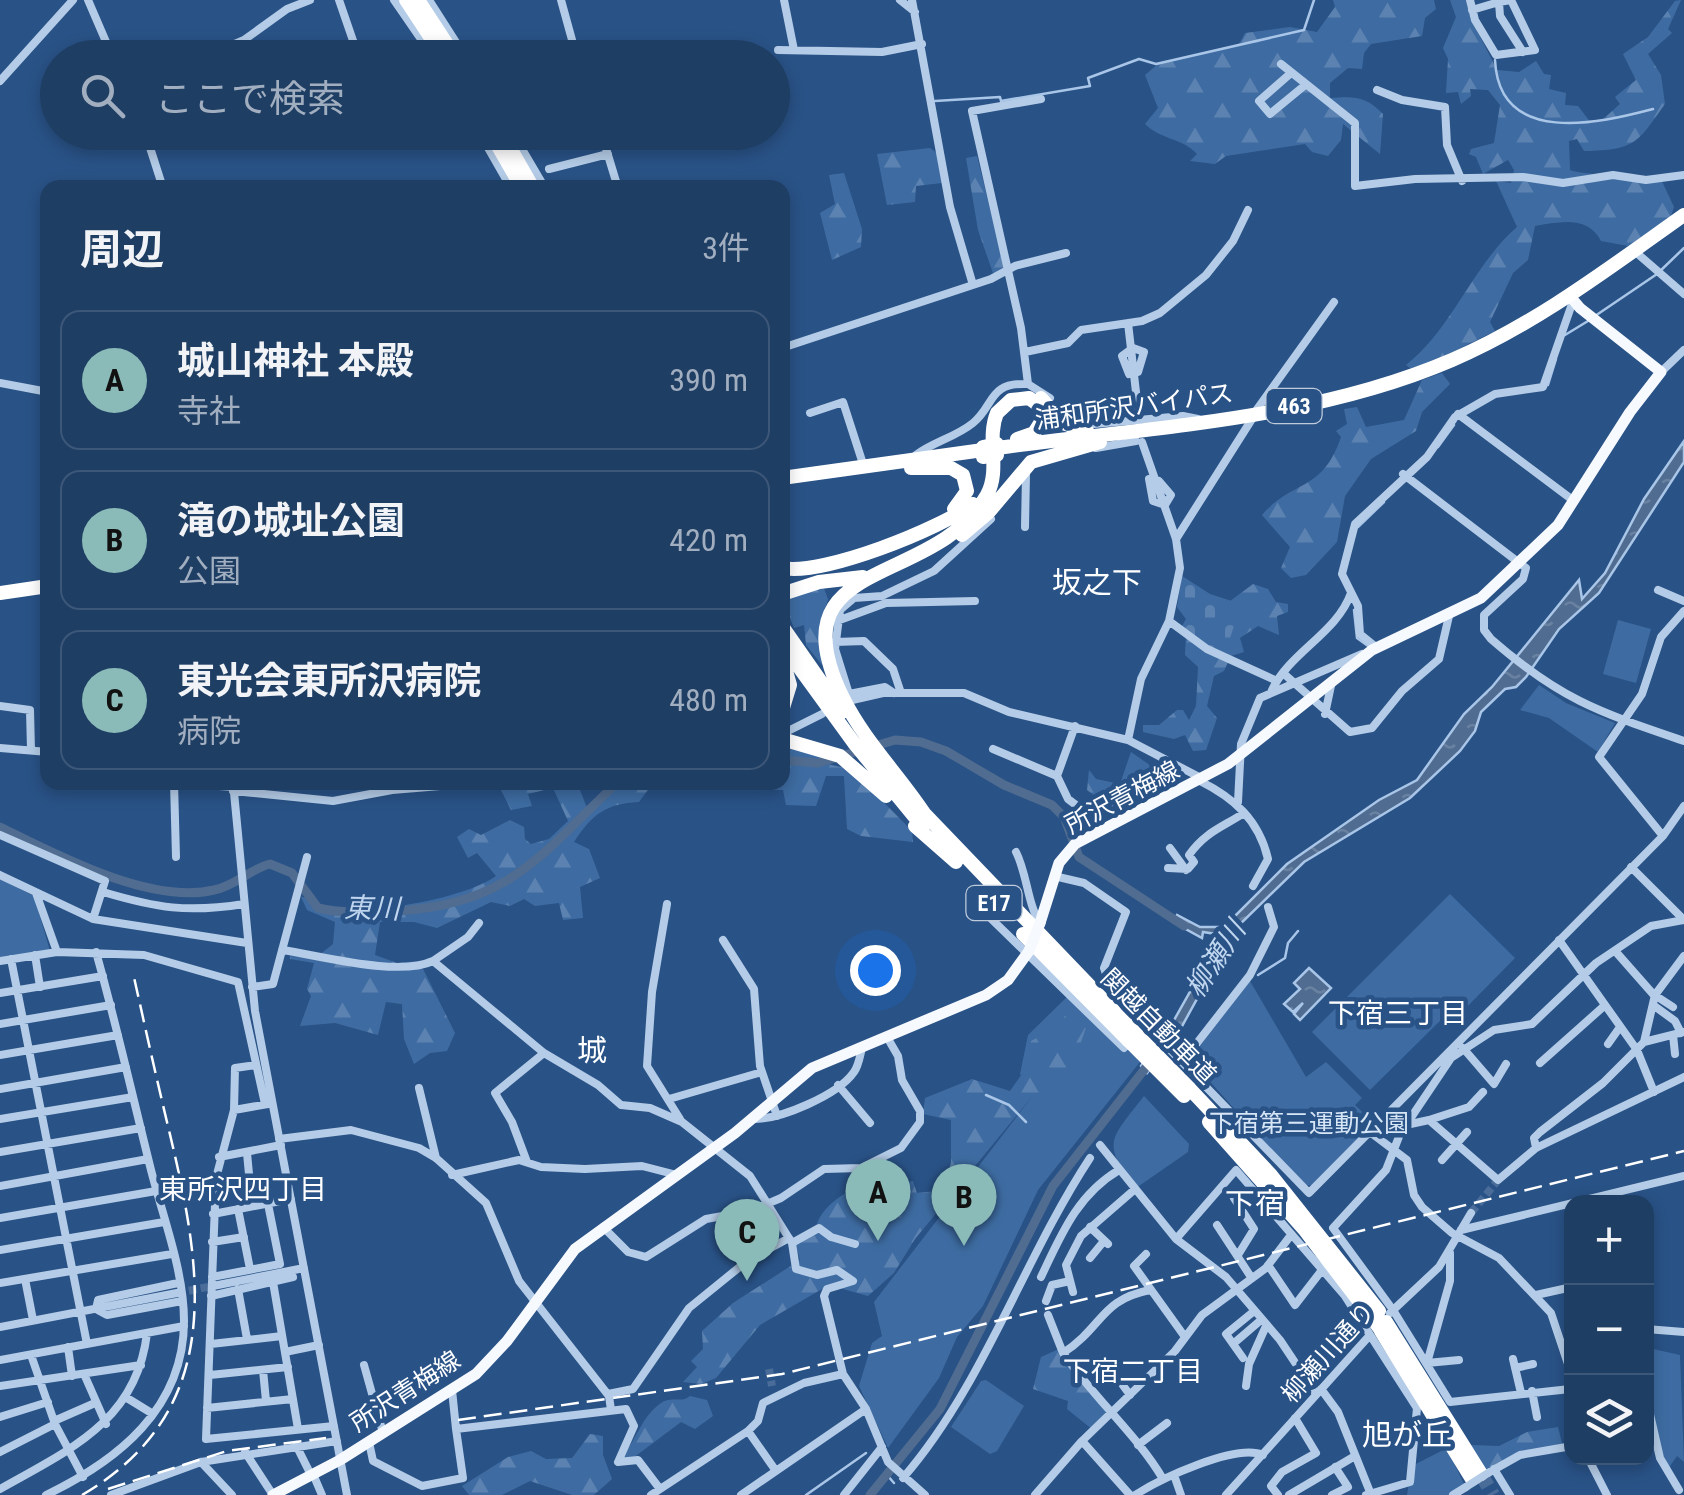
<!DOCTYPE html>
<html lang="ja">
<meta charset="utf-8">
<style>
:root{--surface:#1f3e64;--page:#2c496d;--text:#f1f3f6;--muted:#a1aebf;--line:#3c5778;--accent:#8bbbb9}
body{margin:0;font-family:"Roboto Condensed","Noto Sans JP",sans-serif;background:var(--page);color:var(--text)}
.controls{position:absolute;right:30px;bottom:30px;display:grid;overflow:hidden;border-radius:20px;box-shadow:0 5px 15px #0003}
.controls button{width:90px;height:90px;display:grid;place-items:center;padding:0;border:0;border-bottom:2px solid var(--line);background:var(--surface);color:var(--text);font:50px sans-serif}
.you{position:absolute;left:875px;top:970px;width:35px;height:35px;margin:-25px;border:8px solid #fff;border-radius:50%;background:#1a73e8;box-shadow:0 0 0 15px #1a73e833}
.badge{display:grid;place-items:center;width:65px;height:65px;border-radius:50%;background:var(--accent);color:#111;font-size:32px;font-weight:700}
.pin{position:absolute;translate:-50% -82px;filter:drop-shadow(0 2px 5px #0008)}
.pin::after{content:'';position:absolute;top:52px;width:35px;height:30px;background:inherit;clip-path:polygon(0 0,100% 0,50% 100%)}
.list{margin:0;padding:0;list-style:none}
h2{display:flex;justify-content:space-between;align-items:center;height:130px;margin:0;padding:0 40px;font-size:42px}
h2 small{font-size:32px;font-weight:400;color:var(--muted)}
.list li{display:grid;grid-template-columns:65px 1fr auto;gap:30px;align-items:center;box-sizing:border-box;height:140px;margin:0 20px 20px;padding:0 20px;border:2px solid var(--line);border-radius:20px}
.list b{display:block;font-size:38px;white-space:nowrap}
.list p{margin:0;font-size:32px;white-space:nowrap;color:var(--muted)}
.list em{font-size:32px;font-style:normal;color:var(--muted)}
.icon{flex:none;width:55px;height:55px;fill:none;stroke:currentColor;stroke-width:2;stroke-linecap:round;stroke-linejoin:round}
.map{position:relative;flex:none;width:1684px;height:1495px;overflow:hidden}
.search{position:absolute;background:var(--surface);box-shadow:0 5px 15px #0003;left:40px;top:40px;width:750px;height:110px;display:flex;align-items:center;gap:25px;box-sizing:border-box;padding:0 35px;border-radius:55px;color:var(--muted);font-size:38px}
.panel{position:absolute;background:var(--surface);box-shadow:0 5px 15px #0003;left:40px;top:180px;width:750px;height:610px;border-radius:20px}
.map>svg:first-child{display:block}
</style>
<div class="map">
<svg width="1684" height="1495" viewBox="0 0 1684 1495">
<defs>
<pattern id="forest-firs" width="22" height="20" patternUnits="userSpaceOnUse" patternTransform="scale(2.5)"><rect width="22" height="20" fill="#3e6ca2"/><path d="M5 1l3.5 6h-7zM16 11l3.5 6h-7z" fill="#5b82b0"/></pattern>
<pattern id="cemetery-stones" width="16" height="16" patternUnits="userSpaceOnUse" patternTransform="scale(2.5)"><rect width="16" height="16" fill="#3e6ca2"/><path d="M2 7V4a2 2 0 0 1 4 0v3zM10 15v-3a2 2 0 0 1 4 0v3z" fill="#5b82b0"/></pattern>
<pattern id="water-ripples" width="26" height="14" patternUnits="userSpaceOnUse" patternTransform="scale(2.5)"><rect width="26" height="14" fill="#506c90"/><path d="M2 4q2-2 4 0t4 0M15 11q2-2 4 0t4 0" fill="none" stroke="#6a82a1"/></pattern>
</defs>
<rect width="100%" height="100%" fill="#295286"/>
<path fill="#3e6ca2" d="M1618,620L1651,629L1636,683L1603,674Z
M1539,685L1566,703L1615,723L1598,752L1549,718L1520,710Z
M0,879L34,896L50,951L0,959Z
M1450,894L1515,958L1457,1017L1450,1011L1370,1090L1312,1032Z
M1250,981L1306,1077L1326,1062L1362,1098L1355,1105L1374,1123L1313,1185L1303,1186L1190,1059Z
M1070,994L1140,1062L1038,1190L983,1306L957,1337L939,1378L888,1448L859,1386L872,1343L882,1336L874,1302L1031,1098L1034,1090L1020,1074L1028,1035Z
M1144,1096L1189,1144L1188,1152L1136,1188C1100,1142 1111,1139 1144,1096Z
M1653,1349L1680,1355L1684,1462L1677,1456L1666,1472L1647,1397L1646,1351Z
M986,1380L1024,1406L997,1451L990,1454L951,1427L981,1381Z
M1447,1448L1464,1484L1453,1495H1407L1412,1466Z"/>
<path fill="url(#forest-firs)" d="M1333,0H1434L1436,9L1425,18L1422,36L1371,44L1364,53L1362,69L1348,68L1330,83V98C1354,96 1366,96 1383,114L1380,154L1343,124L1341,140L1328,156L1312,152L1305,144L1226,156L1215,164L1190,161L1197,154C1183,138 1161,140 1145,124L1158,108L1145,75L1158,64L1238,46L1245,33L1290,27L1317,32L1335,7Z
M1450,0H1467L1470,17L1497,70L1519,72L1536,61L1544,74L1551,75L1549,89L1566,93L1565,105L1578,106L1591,123L1601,121L1620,104L1615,97L1636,80L1623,54L1648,37L1675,1L1681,0L1668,29L1672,33L1648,54L1661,75L1665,104C1637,143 1636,150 1584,151L1577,139L1569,141L1570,170C1581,175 1644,177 1659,175L1674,207L1670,219L1628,246L1601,241C1588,215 1559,222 1535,226L1528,260L1513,273L1490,322L1495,331L1414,371L1406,365C1453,328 1472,266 1517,227L1496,181L1511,183L1514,170L1508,160L1483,174L1476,157L1469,154L1471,149L1494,143L1500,105L1488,90L1470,89L1471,96L1461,104L1458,92L1446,93L1448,59L1443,48L1456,17Z
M930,148L937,153L942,183L916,186L915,202L887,205L877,154Z
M977,156L1005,269L994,276L978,230L966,158Z
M844,173L862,229L861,247L832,260L820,213L835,204L829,175Z
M1442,373L1450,384L1422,412L1416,431L1371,459L1345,496L1337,542L1306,575L1291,578L1281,568L1290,547L1262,515C1293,479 1322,493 1341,437L1336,431L1347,424L1344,409L1357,407L1366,427L1404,420L1422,380Z
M1253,584L1268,589L1276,602L1288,604V612L1277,616L1279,635L1258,626L1240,638L1244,652L1231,656L1224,671L1214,676L1207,706L1217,718L1206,750L1193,751L1185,735L1174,739L1143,732V725H1159L1177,710H1183L1189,720L1196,706L1198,667L1185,655L1186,634Z
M823,586L828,599L819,630L822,665L806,645L804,625L794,628L783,600Z
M783,746L815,749L831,765L851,769L912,831L913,842L861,836L847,829L844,776H826L816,806L786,805L783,790L747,789L739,783L782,782Z
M1131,752L1154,768L1150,779L1131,785L1116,805L1094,815L1091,811L1096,797L1087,790L1089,770L1096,779L1120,784Z
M590,783L580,790L587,808L625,783H653L639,802C606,804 593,813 574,842L589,849L600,878L580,887L583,918L563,920L559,903L535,906L524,899L510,906L491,902L437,928L414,922H380L375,955L397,963L419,961L455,1033L447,1051L430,1053L414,1064L404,1039L402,1004L386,1002L378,1035L335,1023L300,1026L311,996L307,989L314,963L290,959V953L318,956L333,944L335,922L307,910L301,897C310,898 313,904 321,906C360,917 463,900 496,876L477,853L468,858L457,837L469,829L481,835L510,820L524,827L525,839L531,844L549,839L568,821L553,788L528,794L532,806L511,810L498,784Z
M1075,1004L1089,1019L1073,1065L1059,1088L1031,1098L915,1239L894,1273L868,1296L829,1285L760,1325L716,1378L701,1384L683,1382L697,1367L691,1361L703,1349L702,1331L733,1303L800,1260L795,1243L816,1231C818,1199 873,1177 901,1171L905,1182L913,1181L917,1193L944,1190L951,1162V1120L923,1114L925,1098L972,1079L1010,1091L1024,1071L1031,1041L1054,1029Z
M1061,1348L1109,1416L1093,1430L1067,1409L1068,1401L1033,1389L1041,1357Z
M690,1396L707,1400L713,1416L695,1429L681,1422L633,1458L620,1459C637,1440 641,1417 661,1403C672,1395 681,1404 690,1396Z
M1558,1427L1563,1447L1520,1455L1488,1473L1470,1445L1499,1446L1527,1432Z
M590,1434L603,1436V1455L612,1479L594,1495H572L530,1481L502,1495H469L462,1486L508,1457L531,1451L546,1459L572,1458Z"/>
<path fill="url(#cemetery-stones)" d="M1182,576L1210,594L1241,604L1225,654L1207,648L1182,626L1186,619L1177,607Z"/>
<path fill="url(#water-ripples)" stroke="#a9c6e8" stroke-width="2.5" d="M1684,441V462L1599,593L1559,629L1526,677L1516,687L1505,689L1481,712L1475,731L1460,751L1410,798L1304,862L1236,928L1181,1028L1147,1073L1141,1066L1165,1032L1162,1028L1169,1029L1222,935L1203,932L1202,938L1173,922L1177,915L1200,927H1224L1287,864L1379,800L1417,780L1464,714L1492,687L1579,580L1582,599L1605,573L1644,499Z
M1309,968L1331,988L1300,1020L1294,1014L1303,1003L1293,1012L1284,1004L1300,989L1294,983Z"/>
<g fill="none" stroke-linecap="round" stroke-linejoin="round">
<path stroke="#a9c6e8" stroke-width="2.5" d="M1495,60C1499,147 1600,123 1653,109
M935,101L1000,97L1001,101L1090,86L1088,78L1139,59L1156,64L1304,30L1314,0
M1595,316L1657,274L1684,248
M1565,335L1588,321
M1548,385L1556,359
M1438,447L1454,425
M1358,527L1384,502
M1354,610L1357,638L1368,646
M1258,975L1285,958L1288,943L1298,931
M986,1095L1009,1105L1026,1122
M887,1475L894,1483
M806,1495L866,1453"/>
<path stroke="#506c90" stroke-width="9" d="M782,760L818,763L895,740L921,742L946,751L1004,785L1052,805L1064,817L1079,857L1184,926
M0,827C57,855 151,905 214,890C235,886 250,869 270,864L292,873L318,908C343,914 371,912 396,911C510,905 541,854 618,782
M870,1495L940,1409L1053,1186L1151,1061"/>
<path stroke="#496c98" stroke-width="8" stroke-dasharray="8 4" stroke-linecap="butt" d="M1471,1213L1498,1180
M177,1293L213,1286
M769,1369L772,1386"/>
<path stroke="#496c98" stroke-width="14" stroke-dasharray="14 7" stroke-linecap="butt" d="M1481,1474L1493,1495"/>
<path stroke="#b4cce7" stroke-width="8" d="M88,0L113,58
M339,0L359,58
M394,0L434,58
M429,0L466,58
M561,0L577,58
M784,0L794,50
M900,0L915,12
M912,0L950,207L973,285
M1470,0L1475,20L1496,55L1535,50L1511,0L1499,2L1500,16L1523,52
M1472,10L1499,2
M778,50L882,52L922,44
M202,58L244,40L287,9L310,0
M1281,64L1355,123V186L1415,179L1523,177L1563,183L1613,175L1646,180L1684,175
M1291,73L1259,101L1270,114L1304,86
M0,81L73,0
M1377,90L1402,100L1445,107L1447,145L1462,181
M145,132L163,188
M479,132L511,188
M512,132L545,188
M601,132L618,188
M549,169L608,154
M1639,255L1684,294
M1128,323L1139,418
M782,348L991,279L1015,266L1066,253
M1133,348L1144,352L1138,372
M1025,352L1068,343L1081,330L1142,321L1160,313L1206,275L1233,241L1248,210
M1661,372L1684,350
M1129,374L1122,356L1133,348
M0,383L48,392
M1028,384L1021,328L972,111L1041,99
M1255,412L1334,302
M810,413L843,402L864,467
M1458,414L1574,501
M1083,425L1183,416L1198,419
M1096,448L1136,441
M916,455C933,442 956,437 973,423C995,405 988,382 1028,384L1050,398
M1403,474L1526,568L1523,579L1484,615V630L1491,639C1561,700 1599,712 1684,741
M1149,479L1153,501L1165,505
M1159,481L1171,495L1165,505
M1025,527L1026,474
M1176,539L1252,419
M1658,590L1684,601
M837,621L886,603L975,601
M1169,621L1207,649L1277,681
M835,642L864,641L893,669L901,693
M1376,647L1360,634L1358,606L1342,574L1355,524L1427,457L1455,417L1495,394L1543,387L1573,301
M1283,673L1350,732L1372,728L1402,691L1439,659L1449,616
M1272,690C1290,652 1337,633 1351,593
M894,693L885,687L849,694L835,649L840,610L854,598L882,596L934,571L991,519
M848,701L883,693H964L1009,712L1128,740L1203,779
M0,706L30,710L31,750
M1325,714L1332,681
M1075,726L1057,776L1068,799L1105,827
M782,734L822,714
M1128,740L1141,679L1169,621L1180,568L1176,539L1142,442
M0,748L48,752
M993,749L1057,776
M1200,781C1234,798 1259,820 1268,859L1253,886
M162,782L233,787
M174,782L176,857
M233,782L255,1011L347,1495
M233,791L333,801L392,790L489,782
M1238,802L1241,744L1260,698L1362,654
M0,835L105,881L93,919
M1663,836L1684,806
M1170,848L1186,870
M1016,852C1027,873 1028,907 1040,922
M1631,867L1684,920
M1168,868L1188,869L1194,862L1189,855C1205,832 1223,827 1244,813
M0,875L93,919L247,943
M1054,876L1084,883L1126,912L1104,968L1111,989L1309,1193L1663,836L1599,757L1642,694L1661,637L1684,611
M103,892C157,908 187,913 244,904
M36,893L57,952
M667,904L652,992L647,1066L680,1119
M976,904L1124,1048
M723,940L754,989L760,1066L777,1116
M1559,940L1637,1050L1654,1092
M282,950C323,956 398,977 433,961L544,1053L598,1085L621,1105L650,1108L682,1122L750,1176L792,1243L796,1269L817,1275L837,1270L853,1281L827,1289L824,1296L843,1374L866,1409L888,1462L925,1495
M1616,952L1653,994L1673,1007
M35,955L40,987
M11,959L87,1344
M0,961L57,952L144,955L238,982L265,1104
M433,961L468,937L479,923
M252,987L273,984L307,857
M0,993L103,976
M1653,1005L1675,1021L1681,1033
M0,1024L111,1005
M1673,1035L1675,1054
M1644,1042L1684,1032
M1608,1044L1620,1027
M1463,1048L1494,1084L1506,1064
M0,1055L118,1035
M1183,1061L1250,975L1274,927L1268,907
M1540,1063L1603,1007
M256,1065L235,1068L234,1110L216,1178L206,1439L334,1426
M838,1085L870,1123
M419,1088L436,1158
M0,1089L126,1067
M669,1099L762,1072
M234,1110L268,1104
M0,1119L133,1097
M752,1119C780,1120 838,1095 854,1072C859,1065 860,1055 862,1048
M1429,1120L1469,1107L1483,1092
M1406,1125L1429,1120L1498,1180L1536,1148L1684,1077
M1370,1132L1407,1160L1414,1195L1422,1207L1452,1233L1499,1258L1551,1313L1569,1367L1572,1414
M279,1139L351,1130L419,1148L436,1158L486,1203L519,1281L609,1396
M1100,1145L1176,1239L1226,1277L1280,1340L1316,1394
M1536,1148L1534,1138L1540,1132L1603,1083L1644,1042L1655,995L1684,956
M0,1152L141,1128
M247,1153L252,1206
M219,1157L281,1145
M1442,1160L1467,1132
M527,1162L512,1122L495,1093L544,1053
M452,1175L519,1160L541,1167L585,1169L642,1166L677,1175
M0,1186L148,1159
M1234,1198L1254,1229L1238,1255
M238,1209L250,1269
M213,1214L291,1199
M0,1218L156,1191
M1217,1225L1251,1277
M603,1227L628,1252L646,1257L706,1219L750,1211L781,1198L824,1169L861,1168L901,1148L920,1122V1111L902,1080L898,1056L887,1037
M1090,1227L1108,1244
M1461,1230L1684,1176
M1176,1239L1236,1170L1345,1296L1417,1408L1410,1482L1366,1495
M212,1242L244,1237
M792,1243L819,1228L831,1237L855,1244
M0,1250L164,1222
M1450,1253V1281L1427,1363L1459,1360
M1146,1254L1134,1266L1185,1337
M1090,1258L1104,1241
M1268,1265L1295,1305L1322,1270
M212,1277L280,1264L268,1204
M1041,1277C1061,1235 1077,1195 1119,1170
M25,1279L33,1320
M273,1282L298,1429
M0,1283L172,1254
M178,1283L98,1300L96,1309L107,1315L182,1301
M213,1286L304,1268
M238,1289L247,1339
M1073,1292L1066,1265L1081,1236L1134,1190
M1536,1295L1572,1287
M211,1296L293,1277
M1046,1301L1052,1285L1070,1281
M1390,1313L1439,1267L1471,1213
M1048,1315L1063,1353C1104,1326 1100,1300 1150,1290
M0,1327L177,1293
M1646,1329L1684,1332
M211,1344L282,1336
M1233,1344L1261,1320
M68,1347L72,1376
M285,1352L319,1345
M1063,1353C1093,1397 1138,1436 1163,1479
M31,1355L55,1424L83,1477
M1103,1358L1130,1395
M1243,1358L1226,1334L1253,1312
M1513,1359L1521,1393
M0,1360L184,1326
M364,1365L383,1433
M1515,1368L1533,1364
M263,1370L266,1401
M84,1374L106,1424
M210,1375L288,1367
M0,1386L141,1365
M1246,1386L1249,1364L1266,1326
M1321,1389L1338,1412L1370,1492
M1570,1389L1450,1402L1393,1310L1333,1228L1386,1170L1400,1134L1451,1058L1494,1030L1532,1024L1596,963L1651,926L1684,920
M452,1390L456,1429L626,1409L634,1426L618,1462L638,1460L660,1489
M1532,1391L1537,1417
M608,1394L633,1389L689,1308L747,1261L789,1238
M1646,1397L1660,1458L1679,1490
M127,1398L153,1414
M207,1408L293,1399
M0,1417L48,1402
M54,1421L95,1403
M748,1431L776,1471
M1082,1441L1130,1495
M369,1442L373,1461L422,1486L463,1478L456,1429
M296,1445L311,1475
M1138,1445L1167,1423
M0,1452L55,1424
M245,1452L273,1495
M1588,1458L1607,1495
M201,1462L232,1495
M1494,1469L1510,1495
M1488,1473L1520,1455L1572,1446
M313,1474L322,1495
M1174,1475L1181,1495
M903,1478C983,1386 1023,1260 1090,1158
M0,1489C69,1450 137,1421 147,1333
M46,1495C117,1461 184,1409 184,1321C184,1270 162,1215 150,1166C132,1094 116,1023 96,952
M111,1495L201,1462L337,1441
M651,1495L748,1431L758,1421L763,1403L804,1383L843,1374
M741,1495L866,1409
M844,1495L882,1447
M1035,1495L1082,1441L1175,1351L1202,1315L1266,1268L1291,1235
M1135,1495C1160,1479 1236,1443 1263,1455
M1226,1495L1370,1335
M1278,1495L1271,1486L1282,1472L1316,1453L1295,1418
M1289,1495L1355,1456
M1332,1495L1348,1487L1335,1467
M1453,1495L1466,1487"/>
<path stroke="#f6f9fe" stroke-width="11" d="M1040,923L1059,863L1075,844L1228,764L1372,650L1481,598L1558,525L1630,412L1661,372L1580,308L1569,295
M273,1495L340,1460L476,1374L507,1341L575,1249L735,1133L812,1068L986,995L1008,980L1029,951"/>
<path stroke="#fff" stroke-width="14" d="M406,0L444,58
M418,0L456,58
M490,132L522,188
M501,132L533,188
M1041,398L1063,423L1087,431
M997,448C1148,427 1310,421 1452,360C1536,324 1609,268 1684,215
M911,468H951L963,475L967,491L954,509
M782,478L983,450
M962,535L988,513L1031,462L1100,442
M782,568C823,576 940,529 973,504
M0,593L48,586
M782,594L819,582L863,577
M782,626L842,712
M782,644L854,743L923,827
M782,657L790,685L782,711
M782,739L840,756L886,796
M921,810L1133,1031
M926,816C900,776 865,742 843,698C772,554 934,590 987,495C1001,469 986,439 997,413L1011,400L1029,398L1040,406L1041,422L1034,433L1017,439
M915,826L956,862
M1023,934L1128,1040
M1189,1088L1271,1175L1379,1311
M1209,1122L1304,1229L1372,1318
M1386,1322L1481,1474
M1381,1331L1472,1479"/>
<path stroke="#fff" stroke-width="2.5" stroke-dasharray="18 8" stroke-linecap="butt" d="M458,1420L782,1374L1684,1151
M108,1489L227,1451L326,1438
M82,1495C231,1408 201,1263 167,1122C155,1072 144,1022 133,973"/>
<path stroke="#b4cce7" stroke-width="8" d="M609,1396L611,1410
M1466,1487L1488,1473"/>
<path stroke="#f6f9fe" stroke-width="11" d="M1029,951L1040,923"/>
<path stroke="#fff" stroke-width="14" d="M983,447L997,444
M983,457L997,455
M1133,1031L1189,1088
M1128,1040L1184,1096
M1372,1318L1380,1329"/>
</g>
<g text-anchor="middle" stroke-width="9" stroke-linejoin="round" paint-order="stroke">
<g fill="#295286" stroke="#bfcbdb" stroke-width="2.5">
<rect x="1266.5" y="389" width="55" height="34" rx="8"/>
<rect x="966.5" y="886" width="55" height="34" rx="8"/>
</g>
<g font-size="22" font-weight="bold" fill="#fff">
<text x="1294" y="414">463</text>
<text x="994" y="911">E17</text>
</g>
<g font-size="25" fill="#fff" stroke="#295286">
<text transform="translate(1134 406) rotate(-8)" y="9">浦和所沢バイパス</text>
<text transform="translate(1122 797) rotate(-28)" y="9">所沢青梅線</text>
<text transform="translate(1159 1026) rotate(45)" y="9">関越自動車道</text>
<text transform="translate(1328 1352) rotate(-48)" y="9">柳瀬川通り</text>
<text transform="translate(405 1391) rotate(-33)" y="9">所沢青梅線</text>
</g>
<g font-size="25" fill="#d7e6f6" stroke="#295286">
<text x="1309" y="1132">下宿第三運動公園</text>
</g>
<g font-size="28" font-style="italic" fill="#c0d6ef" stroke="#295286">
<text transform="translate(372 908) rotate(1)" y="10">東川</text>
<text transform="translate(1215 959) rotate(-57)" y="10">柳瀬川</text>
</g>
<g font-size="28" fill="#fff" stroke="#295286">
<text x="1398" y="1023">下宿三丁目</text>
<text x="243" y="1199">東所沢四丁目</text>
<text x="1133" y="1381">下宿二丁目</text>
</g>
<g font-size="30" fill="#fff" stroke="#295286">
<text x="1097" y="593">坂之下</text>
<text x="592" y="1061">城</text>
<text x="1255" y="1214">下宿</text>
<text x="1407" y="1445">旭が丘</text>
</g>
</g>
</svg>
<div class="controls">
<button>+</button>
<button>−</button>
<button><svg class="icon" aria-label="layers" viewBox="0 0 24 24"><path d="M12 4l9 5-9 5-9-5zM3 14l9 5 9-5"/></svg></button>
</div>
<div class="you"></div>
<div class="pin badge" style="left:878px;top:1241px">A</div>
<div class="pin badge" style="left:964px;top:1246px">B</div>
<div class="pin badge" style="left:747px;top:1281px">C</div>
<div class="search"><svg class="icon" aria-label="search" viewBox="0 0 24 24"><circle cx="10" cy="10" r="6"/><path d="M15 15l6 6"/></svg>ここで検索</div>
<section class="panel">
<h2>周辺<small>3件</small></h2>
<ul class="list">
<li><span class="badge">A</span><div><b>城山神社 本殿</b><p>寺社</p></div><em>390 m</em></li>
<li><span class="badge">B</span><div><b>滝の城址公園</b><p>公園</p></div><em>420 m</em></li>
<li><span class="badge">C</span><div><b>東光会東所沢病院</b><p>病院</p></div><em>480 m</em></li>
</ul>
</section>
</div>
